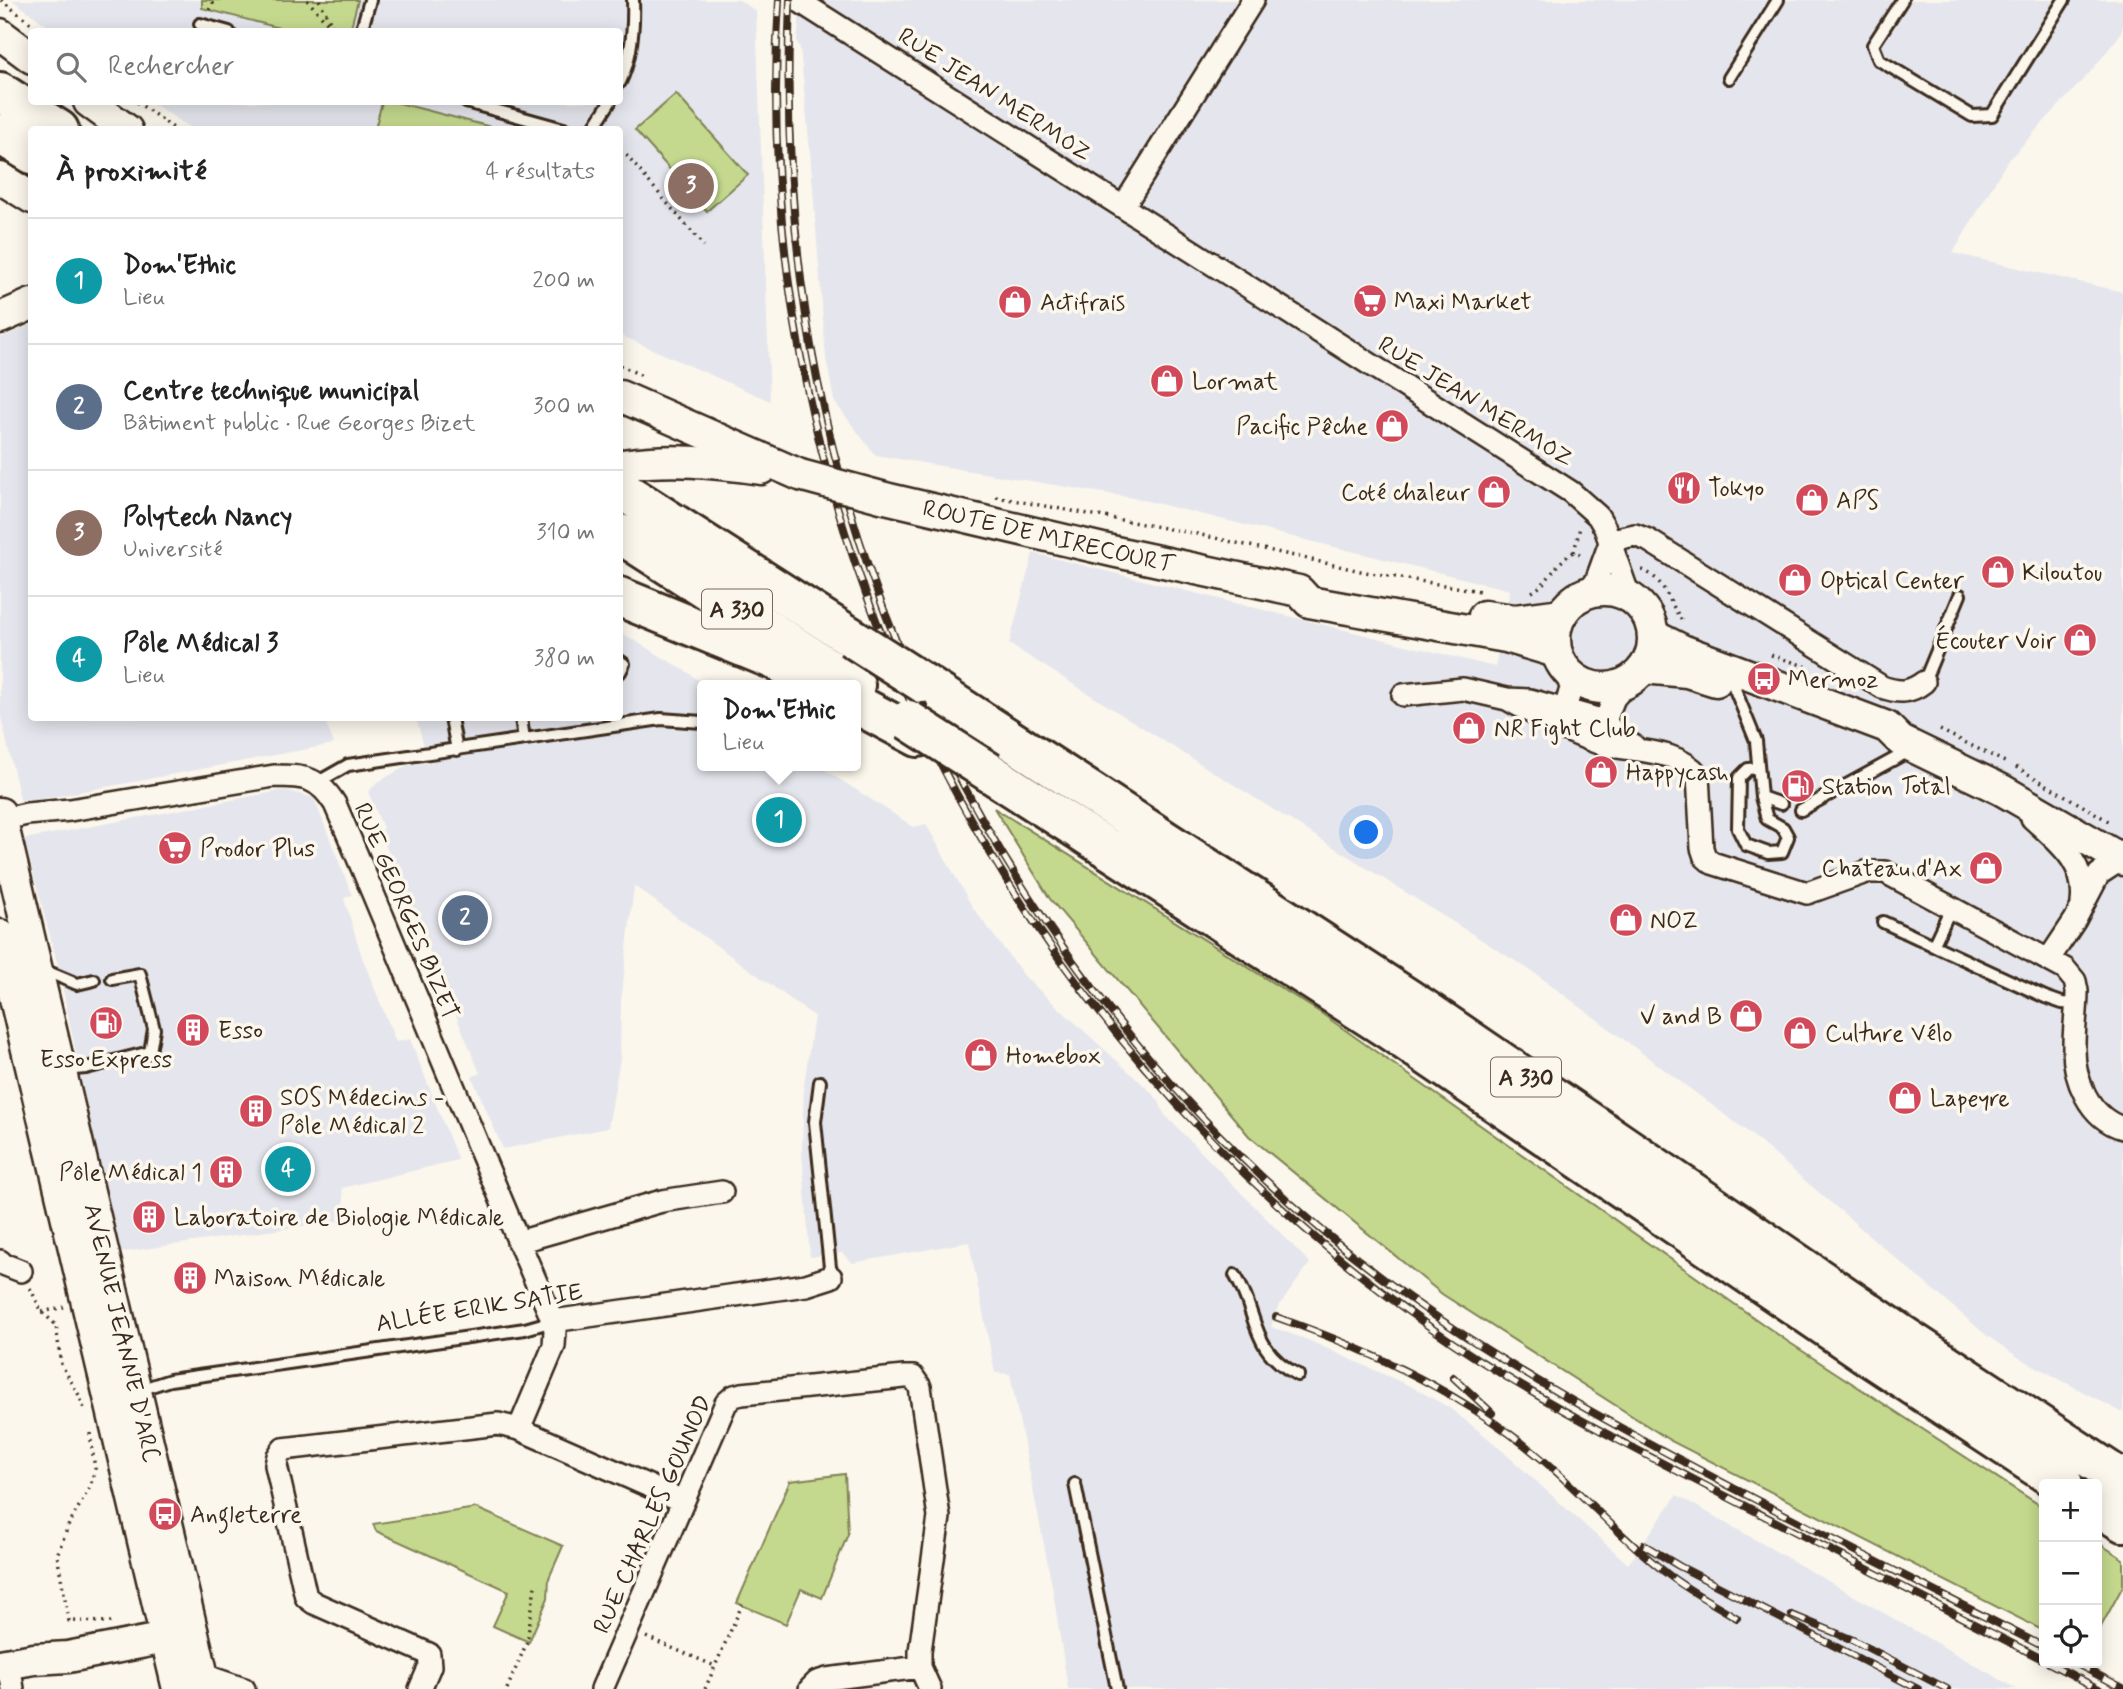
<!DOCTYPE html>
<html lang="fr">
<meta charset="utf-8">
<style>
:root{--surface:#fff;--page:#f2f2f2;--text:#222;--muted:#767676;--line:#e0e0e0;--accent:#111827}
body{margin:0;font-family:Mynerve,sans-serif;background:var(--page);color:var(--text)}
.controls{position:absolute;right:21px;bottom:21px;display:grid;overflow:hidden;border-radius:7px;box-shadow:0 4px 18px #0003}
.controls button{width:63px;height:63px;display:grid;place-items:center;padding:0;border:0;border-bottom:2px solid var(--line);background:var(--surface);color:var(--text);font:35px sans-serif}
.you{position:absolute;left:1367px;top:833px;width:24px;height:24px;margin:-18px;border:5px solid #fff;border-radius:50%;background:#1a73e8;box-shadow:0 0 0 10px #1a73e833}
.badge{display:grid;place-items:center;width:46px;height:46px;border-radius:50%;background:var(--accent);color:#fff;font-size:23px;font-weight:700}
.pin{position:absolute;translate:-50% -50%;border:4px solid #fff;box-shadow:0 2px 7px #0006}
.popup{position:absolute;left:697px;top:680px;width:164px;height:91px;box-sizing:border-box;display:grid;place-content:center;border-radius:7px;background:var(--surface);filter:drop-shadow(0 2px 5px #0005);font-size:23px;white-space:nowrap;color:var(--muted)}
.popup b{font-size:26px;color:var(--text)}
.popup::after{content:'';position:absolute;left:50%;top:100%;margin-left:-14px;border:14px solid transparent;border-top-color:var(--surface)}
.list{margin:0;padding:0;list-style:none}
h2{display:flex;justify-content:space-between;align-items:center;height:91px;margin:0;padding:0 28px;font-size:30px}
h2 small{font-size:23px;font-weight:400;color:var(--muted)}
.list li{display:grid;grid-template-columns:46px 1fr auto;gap:21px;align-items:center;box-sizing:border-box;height:126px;padding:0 28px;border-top:2px solid var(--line)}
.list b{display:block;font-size:26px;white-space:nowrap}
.list p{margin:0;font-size:23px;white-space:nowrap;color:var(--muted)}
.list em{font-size:23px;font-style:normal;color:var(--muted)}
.icon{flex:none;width:38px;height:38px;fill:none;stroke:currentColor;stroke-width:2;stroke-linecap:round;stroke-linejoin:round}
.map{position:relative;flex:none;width:2123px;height:1689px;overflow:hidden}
.search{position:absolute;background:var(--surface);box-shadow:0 4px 18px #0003;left:28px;top:28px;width:595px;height:77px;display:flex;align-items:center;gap:18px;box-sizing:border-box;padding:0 24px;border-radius:7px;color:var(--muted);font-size:26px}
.panel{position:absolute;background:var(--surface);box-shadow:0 4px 18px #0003;left:28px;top:126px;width:595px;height:595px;border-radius:7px}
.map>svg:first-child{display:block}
</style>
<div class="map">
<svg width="2123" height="1689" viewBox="0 0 2123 1689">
<rect width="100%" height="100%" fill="#fbf7ec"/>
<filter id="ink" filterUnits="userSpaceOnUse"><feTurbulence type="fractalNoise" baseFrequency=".0143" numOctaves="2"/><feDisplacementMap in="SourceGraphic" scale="14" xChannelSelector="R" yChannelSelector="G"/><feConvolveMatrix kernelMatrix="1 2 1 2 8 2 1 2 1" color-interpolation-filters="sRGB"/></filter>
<g filter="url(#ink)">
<path fill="#e5e6ed" d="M12,0H739L756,11L770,401L620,335V130L192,129L151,102H620V32H56Z
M801,0H2123V27L2119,36L2093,69L2006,163L1953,253L2123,292V1413L2018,1357L1986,1335L1748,1132L1536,974L1009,644L1033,553L1495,667L1510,590L1139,499L875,455L834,401L826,358L810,151L800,48L797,42Z
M31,325L32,718H324L334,744L21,803L0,713V338Z
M620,632L689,673L704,685L702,766H819L914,827L926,824L973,908L1026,978L1149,1090L1159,1101L1164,1114L1310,1263L1277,1309L1271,1327L1308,1340L1414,1388L1448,1407L1488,1438L1628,1564L1677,1495L2017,1689H1068L1052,1585L1010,1374L995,1373L969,1242L853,1263L842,1253L810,1257L802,1151L804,1085L814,1016L634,886L621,1002L620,1059L608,1128L503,1149L472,1077L480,1073L410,905L402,907L399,900L397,894L405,890L379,831L383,828L368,792L378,782L408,765L433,762L430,746H424L416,718H620Z
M285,790L314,798L352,895L344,898L362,957L396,1042L410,1039L458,1160L342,1188L344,1204H347L351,1219L117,1253L58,966L24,839Z"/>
<path fill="#c5d98e" stroke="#808256" stroke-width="2" d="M202,0H358L350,31H291L202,8Z
M676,94L748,175L707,211L635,130Z
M382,102H395L499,129H375Z
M994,808L1321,1013L1787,1341L2044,1508V1631L1671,1441L1442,1294L1249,1136L1050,899Z
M845,1474L848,1534L822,1598L801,1589L786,1624L737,1603L790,1481Z
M476,1508L563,1546L549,1578L548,1598L529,1642L493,1626L509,1591L376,1531L373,1524Z
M2097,1542L2123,1559V1586L2097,1634Z"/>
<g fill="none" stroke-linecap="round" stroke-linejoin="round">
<g stroke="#3b2a1e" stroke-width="16">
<path id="lane" d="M1902,0L1873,45L1879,60L1972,116L1992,115L2064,0
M200,24L229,32
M361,32L370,0
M1729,78L1778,0
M620,82C632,57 634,27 633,0
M466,102L567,130
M592,130L610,102
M620,661L624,664L620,672
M1924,682L1960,595
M1734,687L1756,741L1761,797L1781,804
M451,718L457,750
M521,718L524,739
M1758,768L1748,769L1739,778L1738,829L1746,845L1768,853L1782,852L1788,837L1783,828L1767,819L1761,797
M318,782L348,765L661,719L702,722
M1801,810L1909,751
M1883,922L2045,997L2062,1003L2077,1004
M1933,946L1951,908
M41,969L77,984L94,980
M63,1070L86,1068L150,1052L154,1029L140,974L112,979
M820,1082L815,1122L831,1277
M1235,1275C1259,1314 1249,1350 1298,1375
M139,1390L170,1380L525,1329L553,1321
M1075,1484L1117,1689"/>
</g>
<g stroke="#3b2a1e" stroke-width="26">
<path id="street" d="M802,3L1571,492L1598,516L1605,528L1629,596
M1123,207L1253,0
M1611,540L1635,535L1648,540L1882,687C1899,693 1910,693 1924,682
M1592,592L1611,540
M1566,671L1571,688L1565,710L1568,722
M1403,695L1463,689L1507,699L1530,700L1605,721L1613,732L1634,746
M1507,699C1536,715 1565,731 1596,742C1628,753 1675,746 1698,775L1702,848L1705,857L1712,863L1807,893L1866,872H1885L2065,969L2075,981L2077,991C2077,1009 2074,1027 2074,1045C2073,1079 2089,1118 2123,1128
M1596,728L1605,721L1614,698L1627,683
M2032,818C2059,843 2087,863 2082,903
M0,820L27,814L70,810L274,776C305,776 318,777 335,804C409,976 478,1150 553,1321L555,1330L554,1346L519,1429
M2049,959L2075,920L2099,874L2122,859
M518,1242L662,1201L722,1192
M0,1261L3,1264L21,1271
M553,1321L806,1285L831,1277
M9,1663L13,1689
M203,1675L244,1689
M420,1689L430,1666L429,1654L314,1603L306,1597L276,1465L278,1456L283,1449L498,1424L519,1429L683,1501
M602,1689L726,1403L734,1396L742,1394L904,1377H913L920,1387L939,1517L920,1651V1667L930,1689
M810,1689L817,1682L827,1679L920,1667"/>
</g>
<g stroke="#3b2a1e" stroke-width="35">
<g id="secondary">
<path d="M0,34L32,58"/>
<path d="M89,102L127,130"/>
<path d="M0,178L32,198"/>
<path d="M0,318L32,304"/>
<path d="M620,396L800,475"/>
<path d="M622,465C670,458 714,462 761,469"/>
<path id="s1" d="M885,498L1116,552L1299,591L1309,602L1506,637L1556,652"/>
<circle cx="1604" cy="639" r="49"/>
<path d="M1484,616L1515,620L1562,614"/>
<path d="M1654,636L1682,650L1887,727L1901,741L2002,790L2123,860"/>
<path d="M1644,668L1687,672L1716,681"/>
<path id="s2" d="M0,813L206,1689"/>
<path d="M0,935L178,1689"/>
<path d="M0,1665L34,1659L68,1657L186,1634"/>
</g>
</g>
<g stroke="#3b2a1e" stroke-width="44">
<path id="highway" d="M0,92L59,130
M0,134L32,154
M620,489L851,637
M620,534L855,685
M620,597L777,661L801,674
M923,683L1424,1009L1899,1333L2123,1480
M856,704L918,737
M989,772L1391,1031L1876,1361L2063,1484
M2097,1506L2123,1522"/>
</g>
<path stroke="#3b2a1e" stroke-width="3.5" stroke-dasharray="2 5" stroke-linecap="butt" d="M1,0L42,32
M307,0L335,31
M319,0L333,27
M209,10L215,0
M137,102L176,130
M620,152L626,155L704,246
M620,365L644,377
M996,497L1197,534L1365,572L1480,591
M1574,552L1580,527
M1642,570C1665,578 1669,604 1683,622
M1532,592C1550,582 1556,561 1574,552L1584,555
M1771,655L1811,668
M1940,730L2009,764
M2016,767L2112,823
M30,1288L42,1312L56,1325L61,1364L80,1397L85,1412
M42,1312L64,1307
M90,1433L95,1469L90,1487L69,1524L57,1555L69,1621L111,1622
M646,1637L715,1666
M507,1689L527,1642L535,1586
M705,1689L742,1605"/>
<use href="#lane" stroke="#fbf7ec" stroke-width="10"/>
<use href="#street" stroke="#fbf7ec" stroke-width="21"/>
<use href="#secondary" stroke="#fbf7ec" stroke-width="30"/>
<use href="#highway" stroke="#fbf7ec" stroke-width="38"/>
<g stroke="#3b2a1e" stroke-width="8">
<path id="rail" d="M779,0C745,524 1005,1027 1430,1327C1519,1390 1617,1440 1714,1490C1824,1547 1934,1603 2044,1660
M790,0C785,127 792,253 817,378C890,742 1106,1081 1408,1297C1506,1367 1610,1423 1716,1479C1825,1536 1935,1591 2044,1647
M1276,1317C1368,1349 1468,1396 1543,1460C1585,1496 1621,1538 1665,1572C1687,1590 1713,1603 1737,1618
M1453,1377L1492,1413
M1644,1545L1679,1566L1918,1689
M1792,1615L1853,1640L1947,1689
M2049,1663L2099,1689
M2075,1663L2123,1688"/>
</g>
<use href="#rail" stroke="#fbf7ec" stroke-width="5" stroke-dasharray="16" stroke-linecap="butt"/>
<g stroke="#3b2a1e" stroke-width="35" stroke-linecap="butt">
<path id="secondary-bridge" d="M800,475L885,498"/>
</g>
<g stroke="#3b2a1e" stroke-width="44" stroke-linecap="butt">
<path id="highway-bridge" d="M851,637L923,683
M908,720L989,772"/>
</g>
<use href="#secondary-bridge" stroke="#fbf7ec" stroke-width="30"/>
<use href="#highway-bridge" stroke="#fbf7ec" stroke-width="38"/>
</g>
</g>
<defs>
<g id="supermarket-disc" transform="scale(1.75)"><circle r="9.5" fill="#d1495b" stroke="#fbf7ec"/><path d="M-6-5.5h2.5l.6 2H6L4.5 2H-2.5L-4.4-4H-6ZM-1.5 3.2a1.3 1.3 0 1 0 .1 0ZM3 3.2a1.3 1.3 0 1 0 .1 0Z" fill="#fff"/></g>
<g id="shop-disc" transform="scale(1.75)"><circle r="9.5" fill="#d1495b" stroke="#fbf7ec"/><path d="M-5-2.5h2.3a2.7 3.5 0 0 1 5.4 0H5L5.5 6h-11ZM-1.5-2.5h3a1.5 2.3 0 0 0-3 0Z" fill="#fff"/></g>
<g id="restaurant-disc" transform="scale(1.75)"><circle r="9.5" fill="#d1495b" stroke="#fbf7ec"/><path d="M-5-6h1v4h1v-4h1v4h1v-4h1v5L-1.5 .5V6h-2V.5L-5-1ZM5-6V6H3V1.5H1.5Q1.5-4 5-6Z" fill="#fff"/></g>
<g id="bus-disc" transform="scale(1.75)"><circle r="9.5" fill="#d1495b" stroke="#fbf7ec"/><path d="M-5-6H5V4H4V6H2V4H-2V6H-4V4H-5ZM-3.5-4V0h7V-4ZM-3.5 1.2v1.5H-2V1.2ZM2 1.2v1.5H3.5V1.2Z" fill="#fff"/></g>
<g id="fuel-disc" transform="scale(1.75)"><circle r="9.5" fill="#d1495b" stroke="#fbf7ec"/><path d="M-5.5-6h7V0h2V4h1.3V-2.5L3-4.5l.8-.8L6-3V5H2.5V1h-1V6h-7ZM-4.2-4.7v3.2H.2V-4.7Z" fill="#fff"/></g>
<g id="building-disc" transform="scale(1.75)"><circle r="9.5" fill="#d1495b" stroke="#fbf7ec"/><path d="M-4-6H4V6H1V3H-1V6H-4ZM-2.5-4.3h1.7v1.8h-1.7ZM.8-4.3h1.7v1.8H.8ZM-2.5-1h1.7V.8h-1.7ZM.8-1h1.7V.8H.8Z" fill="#fff"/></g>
</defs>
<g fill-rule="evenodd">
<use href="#supermarket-disc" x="1370" y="301"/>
<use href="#shop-disc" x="1015" y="302"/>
<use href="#shop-disc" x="1167" y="381"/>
<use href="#shop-disc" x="1392" y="426"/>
<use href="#restaurant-disc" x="1684" y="488"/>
<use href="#shop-disc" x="1494" y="492"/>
<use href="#shop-disc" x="1812" y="500"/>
<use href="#shop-disc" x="1998" y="572"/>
<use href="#shop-disc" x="1795" y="580"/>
<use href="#shop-disc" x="2080" y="640"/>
<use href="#bus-disc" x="1764" y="679"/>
<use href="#shop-disc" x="1469" y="728"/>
<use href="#shop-disc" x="1601" y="772"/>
<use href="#fuel-disc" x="1798" y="786"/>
<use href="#supermarket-disc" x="175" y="848"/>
<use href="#shop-disc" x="1986" y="868"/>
<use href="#shop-disc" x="1626" y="920"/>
<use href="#shop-disc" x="1746" y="1016"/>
<use href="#fuel-disc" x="106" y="1023"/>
<use href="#building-disc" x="193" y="1030"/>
<use href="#shop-disc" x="1800" y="1033"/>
<use href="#shop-disc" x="981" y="1055"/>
<use href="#shop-disc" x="1905" y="1098"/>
<use href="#building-disc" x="256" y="1111"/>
<use href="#building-disc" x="226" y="1172"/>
<use href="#building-disc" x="149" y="1217"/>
<use href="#building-disc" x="190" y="1278"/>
<use href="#bus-disc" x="165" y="1514"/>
</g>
<g text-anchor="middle" stroke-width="7" stroke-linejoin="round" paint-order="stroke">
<g fill="#fbf7ec" stroke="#75685c" stroke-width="2">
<rect x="702" y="589.5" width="70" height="39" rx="5"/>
<rect x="1491" y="1057.5" width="70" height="39" rx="5"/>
</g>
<g font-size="23" font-weight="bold" fill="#3b2a1e">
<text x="737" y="617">A 330</text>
<text x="1526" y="1085">A 330</text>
</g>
<g font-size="24" fill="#3b2a1e" stroke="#fbf7ec">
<text transform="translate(995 94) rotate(33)" y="8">RUE JEAN MERMOZ</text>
<text transform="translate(1476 401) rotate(32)" y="8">RUE JEAN MERMOZ</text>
<text dy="8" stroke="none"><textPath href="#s1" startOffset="168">ROUTE DE MIRECOURT</textPath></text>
<text transform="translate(407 911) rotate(67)" y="8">RUE GEORGES BIZET</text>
<text transform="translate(479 1307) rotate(-9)" y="8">ALLÉE ERIK SATIE</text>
<text dy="8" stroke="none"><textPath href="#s2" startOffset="534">AVENUE JEANNE D'ARC</textPath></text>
<text transform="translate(652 1514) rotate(-66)" y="8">RUE CHARLES GOUNOD</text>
</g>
<g font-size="24" fill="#3b2a1e" stroke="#fbf7ec" text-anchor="start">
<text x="1394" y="309">Maxi Market</text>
<text x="1040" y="310">Actifrais</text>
<text x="1192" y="389">Lormat</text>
<text x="1368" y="434" text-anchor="end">Pacific Pêche</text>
<text x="1708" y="496">Tokyo</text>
<text x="1470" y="500" text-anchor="end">Coté chaleur</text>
<text x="1836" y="508">APS</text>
<text x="2022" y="580">Kiloutou</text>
<text x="1820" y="588">Optical Center</text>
<text x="2056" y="648" text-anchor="end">Écouter Voir</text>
<text x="1788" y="687">Mermoz</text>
<text x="1494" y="736">NR Fight Club</text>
<text x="1626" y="780">Happycash</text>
<text x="1822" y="794">Station Total</text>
<text x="200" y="856">Prodor Plus</text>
<text x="1962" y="876" text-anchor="end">Chateau d'Ax</text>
<text x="1650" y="928">NOZ</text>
<text x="1722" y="1024" text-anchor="end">V and B</text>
<text x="218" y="1038">Esso</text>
<text x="1825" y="1041">Culture Vélo</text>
<text x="1006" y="1063">Homebox</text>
<text x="106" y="1067" text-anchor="middle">Esso Express</text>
<text x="280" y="1105">SOS Médecins -<tspan x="280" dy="28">Pôle Médical 2</tspan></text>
<text x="1930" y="1106">Lapeyre</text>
<text x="202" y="1180" text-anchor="end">Pôle Médical 1</text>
<text x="174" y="1225">Laboratoire de Biologie Médicale</text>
<text x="214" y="1286">Maison Médicale</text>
<text x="190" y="1522">Angleterre</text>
</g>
</g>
</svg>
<div class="controls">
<button>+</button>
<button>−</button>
<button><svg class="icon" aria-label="locate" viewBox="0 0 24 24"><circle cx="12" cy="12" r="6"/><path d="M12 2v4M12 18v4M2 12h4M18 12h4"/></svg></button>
</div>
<div class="you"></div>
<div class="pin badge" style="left:779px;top:820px;background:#0f9aa8">1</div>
<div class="popup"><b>Dom'Ethic</b>Lieu</div>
<div class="pin badge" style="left:465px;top:918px;background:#5c6f8a">2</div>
<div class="pin badge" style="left:691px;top:186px;background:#8d6e63">3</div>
<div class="pin badge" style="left:288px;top:1169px;background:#0f9aa8">4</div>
<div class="search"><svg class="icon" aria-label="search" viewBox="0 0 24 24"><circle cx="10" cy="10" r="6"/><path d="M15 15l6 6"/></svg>Rechercher</div>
<section class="panel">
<h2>À proximité<small>4 résultats</small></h2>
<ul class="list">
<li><span class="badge" style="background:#0f9aa8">1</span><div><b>Dom'Ethic</b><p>Lieu</p></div><em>200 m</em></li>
<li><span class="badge" style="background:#5c6f8a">2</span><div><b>Centre technique municipal</b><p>Bâtiment public · Rue Georges Bizet</p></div><em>300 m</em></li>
<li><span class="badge" style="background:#8d6e63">3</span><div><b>Polytech Nancy</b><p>Université</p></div><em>310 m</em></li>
<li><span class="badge" style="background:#0f9aa8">4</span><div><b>Pôle Médical 3</b><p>Lieu</p></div><em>380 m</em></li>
</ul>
</section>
</div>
